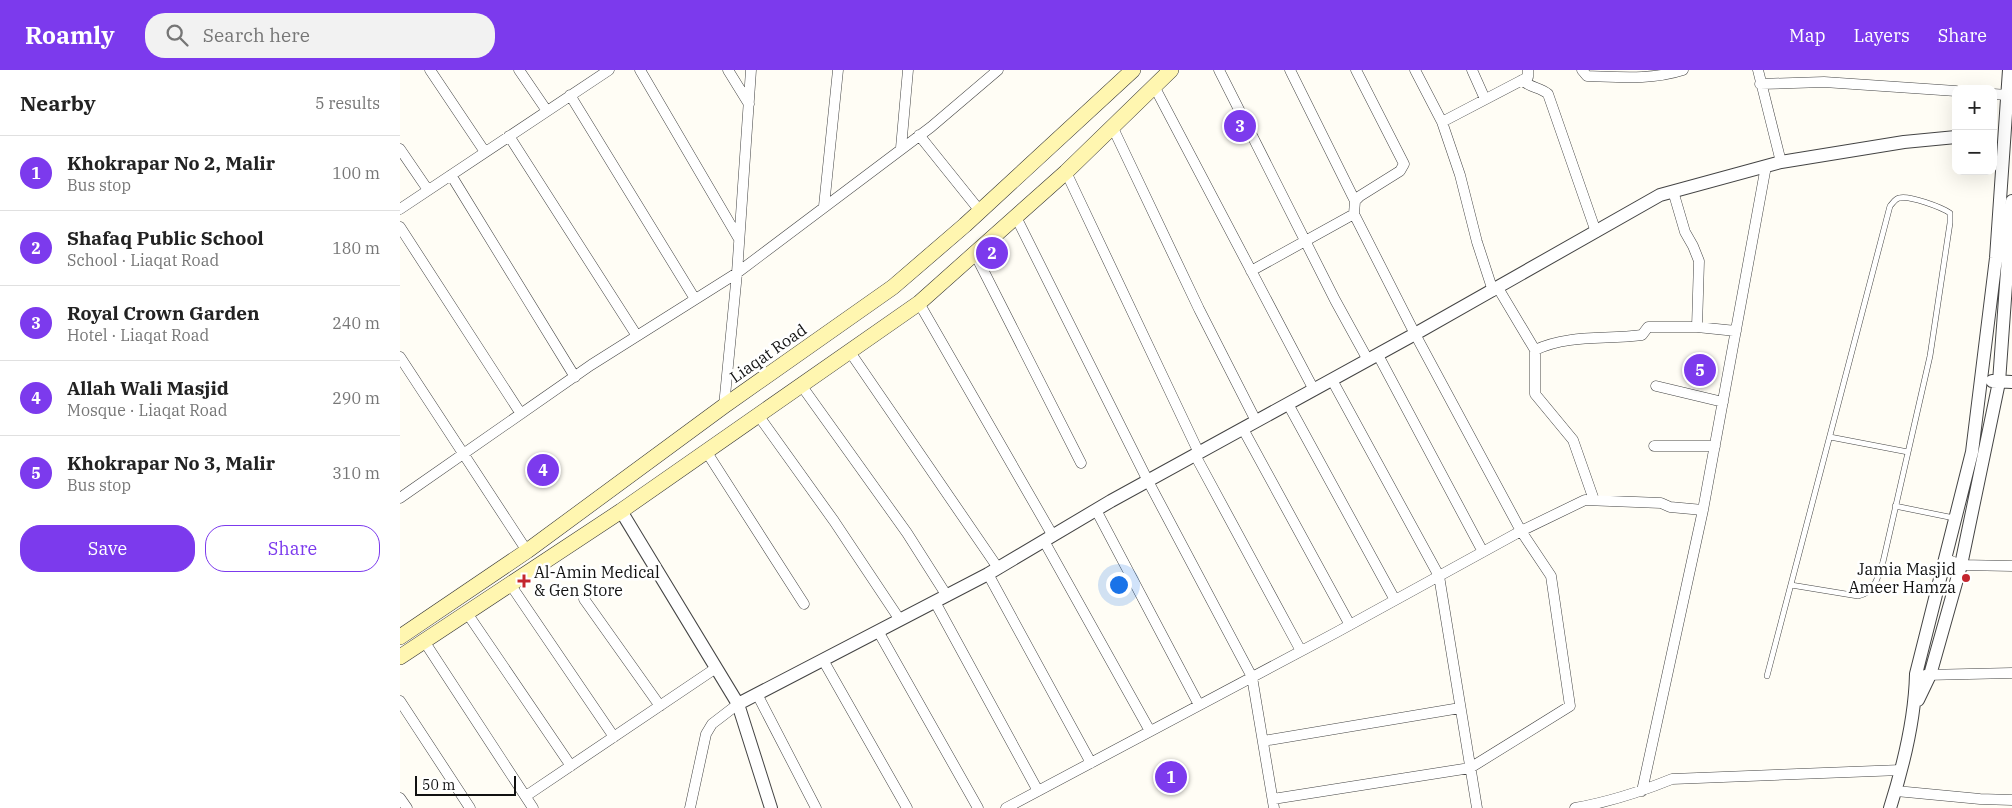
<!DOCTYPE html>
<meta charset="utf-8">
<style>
:root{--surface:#fff;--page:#f2f2f2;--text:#222;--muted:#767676;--line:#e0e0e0;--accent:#7c3aed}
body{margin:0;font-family:"IBM Plex Serif",serif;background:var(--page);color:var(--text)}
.controls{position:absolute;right:15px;top:15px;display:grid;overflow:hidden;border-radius:10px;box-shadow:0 5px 20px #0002}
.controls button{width:45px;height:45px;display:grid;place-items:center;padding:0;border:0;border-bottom:1px solid var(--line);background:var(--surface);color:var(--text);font:25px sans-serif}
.scale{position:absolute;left:15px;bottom:12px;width:101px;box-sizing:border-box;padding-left:5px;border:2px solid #111;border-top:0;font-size:14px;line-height:18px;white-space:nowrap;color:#111;-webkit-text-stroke:4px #fff;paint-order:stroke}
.you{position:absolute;left:718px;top:514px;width:18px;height:18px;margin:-12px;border:4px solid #fff;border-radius:50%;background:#1a73e8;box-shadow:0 0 0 8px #1a73e833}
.badge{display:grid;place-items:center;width:32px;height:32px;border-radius:50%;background:var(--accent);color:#fff;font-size:16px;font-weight:700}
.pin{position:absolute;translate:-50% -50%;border:2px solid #fff;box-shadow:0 1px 5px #0006}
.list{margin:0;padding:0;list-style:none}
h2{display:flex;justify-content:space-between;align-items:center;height:65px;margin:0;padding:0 20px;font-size:21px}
h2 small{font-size:16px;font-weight:400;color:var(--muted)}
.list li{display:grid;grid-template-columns:32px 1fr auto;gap:15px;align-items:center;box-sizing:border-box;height:75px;padding:0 20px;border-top:1px solid var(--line)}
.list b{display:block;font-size:19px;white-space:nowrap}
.list p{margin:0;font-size:16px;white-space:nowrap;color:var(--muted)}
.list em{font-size:16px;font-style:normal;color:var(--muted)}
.actions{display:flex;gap:10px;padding:15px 20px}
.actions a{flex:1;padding:11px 0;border:1px solid var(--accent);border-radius:20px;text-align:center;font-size:18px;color:var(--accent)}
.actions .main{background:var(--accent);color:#fff}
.icon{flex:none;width:28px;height:28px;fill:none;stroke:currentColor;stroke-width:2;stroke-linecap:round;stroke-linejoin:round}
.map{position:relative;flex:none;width:1612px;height:738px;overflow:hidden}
header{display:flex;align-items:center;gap:30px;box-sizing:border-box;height:70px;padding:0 25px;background:var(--accent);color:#fff}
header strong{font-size:24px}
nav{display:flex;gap:28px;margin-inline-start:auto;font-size:18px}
.search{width:350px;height:45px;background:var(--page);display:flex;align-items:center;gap:12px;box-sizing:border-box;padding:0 18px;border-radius:20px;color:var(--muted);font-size:19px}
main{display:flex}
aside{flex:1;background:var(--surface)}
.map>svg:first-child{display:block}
</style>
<header>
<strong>Roamly</strong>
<div class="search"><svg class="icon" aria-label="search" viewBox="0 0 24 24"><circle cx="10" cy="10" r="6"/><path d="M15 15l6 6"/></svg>Search here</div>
<nav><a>Map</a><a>Layers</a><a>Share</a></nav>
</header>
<main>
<aside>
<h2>Nearby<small>5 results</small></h2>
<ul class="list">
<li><span class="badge">1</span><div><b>Khokrapar No 2, Malir</b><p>Bus stop</p></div><em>100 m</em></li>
<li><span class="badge">2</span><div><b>Shafaq Public School</b><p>School · Liaqat Road</p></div><em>180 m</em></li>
<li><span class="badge">3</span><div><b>Royal Crown Garden</b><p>Hotel · Liaqat Road</p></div><em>240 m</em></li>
<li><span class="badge">4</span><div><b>Allah Wali Masjid</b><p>Mosque · Liaqat Road</p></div><em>290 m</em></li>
<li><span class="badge">5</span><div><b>Khokrapar No 3, Malir</b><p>Bus stop</p></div><em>310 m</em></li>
</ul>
<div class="actions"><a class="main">Save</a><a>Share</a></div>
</aside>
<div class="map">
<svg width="1612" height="738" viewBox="0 0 1612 738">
<rect width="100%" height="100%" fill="#fffdf5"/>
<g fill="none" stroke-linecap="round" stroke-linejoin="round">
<g stroke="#444" stroke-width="6">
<path id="service" d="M1430,367L1508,382
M1495,436L1554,448
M1367,606L1490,136C1493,133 1495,129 1499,128C1509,125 1541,137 1550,143V153L1530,286L1483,492C1477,508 1476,522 1458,526L1391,515"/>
</g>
<g stroke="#444" stroke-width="11">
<path id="minor" d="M30,0L85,82
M119,0L147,41
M240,0L339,169
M328,0L349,34
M819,0L935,230L968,290
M890,0L955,131
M1015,0L1042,52L1060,105L1077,172L1093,221
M1072,0L1085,29
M1182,0L1187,6C1220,7 1252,10 1283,0
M1358,0L1381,92
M1122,10C1130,18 1140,17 1148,24L1196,162
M1360,14L1424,12L1556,21
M754,16L914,320
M1593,24L1608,25
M170,25L295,229
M1042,52L1128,7V0
M712,56L799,239L856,351
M519,65L580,141
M109,66L237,266
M501,78L508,0
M0,79L28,120
M666,102L799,383
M51,105L175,307
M1273,121L1285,162L1293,176L1299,191L1297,257
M424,136L438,0
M0,139L209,0
M616,147L748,411L852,607L874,738
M0,157L121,344
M575,184L681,393
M851,201L954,144
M1098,218L1135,280V324L1173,370L1194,430
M519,233L653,466
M1135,280C1169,264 1205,270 1242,265L1248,257H1297L1336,261
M450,282L598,498
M978,285L1083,482
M0,287L127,481
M932,310L1039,506L1077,738
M401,315L507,463L547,526
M1256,316L1323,332
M888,334L995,530
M324,336L337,203L351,0
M358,345L434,451L500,550
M843,359L950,555
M1254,376H1315
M306,381L404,534
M795,385L901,581
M0,428L191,295L337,203L531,57L598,0
M696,440L799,635
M644,471L750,661
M1546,489L1561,495L1612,496
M588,504L691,693
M110,514L214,667
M184,529L260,636
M535,532L638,721
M67,543L171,696
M478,561L578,738
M24,571L133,738
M423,590L507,738
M1525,605L1612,603
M357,624L416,738
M0,631L70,738
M863,671L1060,638
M1242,721L1303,440L1366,96
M1496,721L1580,729L1612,730
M126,726L316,598
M0,728L7,738
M873,729L1070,698L1170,636L1151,506L1121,461L1015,264L954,144L955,131L960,126L1000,101L1004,94L956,0
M290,738L306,664L312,654L338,634
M606,738L937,562L1121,461L1185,430L1261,433L1270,437L1303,440
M1175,738C1209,732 1240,722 1272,709L1501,700"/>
</g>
<g stroke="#444" stroke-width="14">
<path id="tertiary" d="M1592,311L1612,312
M221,441L338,634L371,738
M1518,630L1530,605L1561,495L1599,312L1612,131
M338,634L588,504L711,431L1015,264L1260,125L1381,92L1504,72L1556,67
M1490,738C1504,694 1515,650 1516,604L1572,382L1596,188L1609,0"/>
</g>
<g stroke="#333" stroke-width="16">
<path id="secondary" d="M0,567L127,481L324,336L493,217L565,155L733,0
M0,587L221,441L519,233L666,102L771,0"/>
</g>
<use href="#service" stroke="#fff" stroke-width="5"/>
<use href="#minor" stroke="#fff" stroke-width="10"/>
<use href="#tertiary" stroke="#fff" stroke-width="12"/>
<use href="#secondary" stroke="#fff6b0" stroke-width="15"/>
</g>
<g fill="#c4262e" stroke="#fff" stroke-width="2">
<circle cx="1566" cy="508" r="5"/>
<path d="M121.5 503.5h5v5h5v5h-5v5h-5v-5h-5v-5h5z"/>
</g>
<g text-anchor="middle" stroke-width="5" stroke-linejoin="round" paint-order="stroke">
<g font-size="16" fill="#111" stroke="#fff">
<text transform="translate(368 283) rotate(-35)" y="6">Liaqat Road</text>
</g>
<g font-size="16" fill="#111" stroke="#fff" text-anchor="end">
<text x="1556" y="505">Jamia Masjid<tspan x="1556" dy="18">Ameer Hamza</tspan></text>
<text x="134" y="508" text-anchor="start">Al-Amin Medical<tspan x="134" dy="18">&amp; Gen Store</tspan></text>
</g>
</g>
</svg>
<div class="controls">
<button>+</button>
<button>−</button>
</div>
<div class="scale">50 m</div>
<div class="you"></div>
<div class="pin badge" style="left:771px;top:707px">1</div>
<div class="pin badge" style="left:592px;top:183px">2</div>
<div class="pin badge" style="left:840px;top:56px">3</div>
<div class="pin badge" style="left:143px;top:400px">4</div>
<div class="pin badge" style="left:1300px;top:300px">5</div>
</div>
</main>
